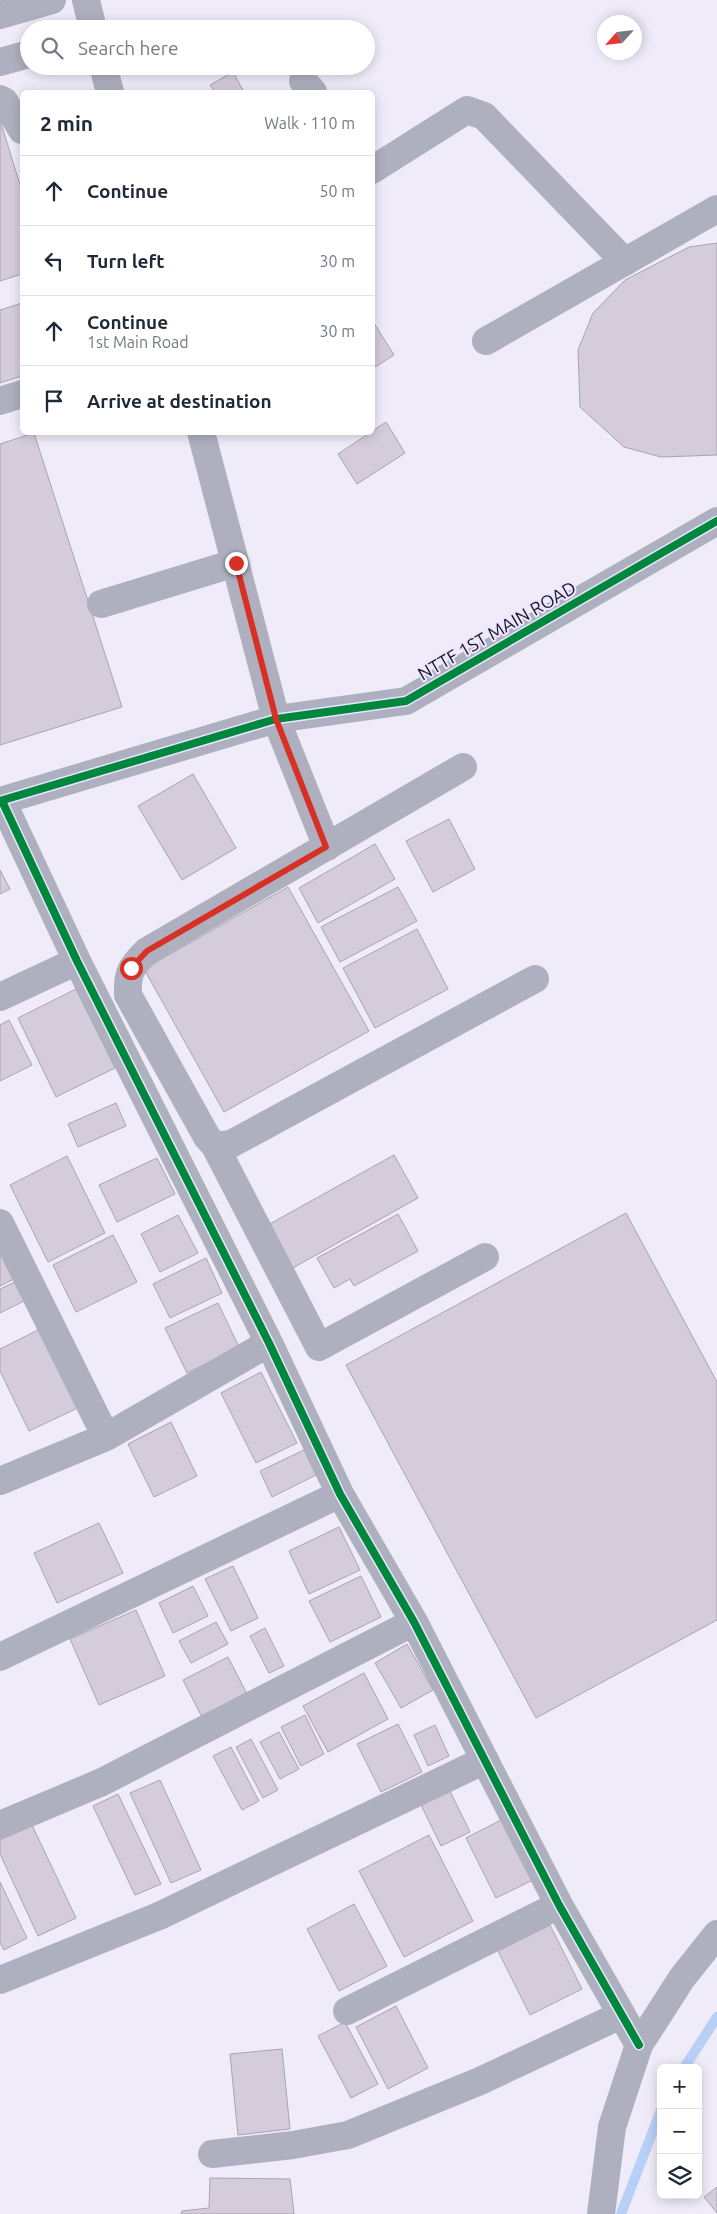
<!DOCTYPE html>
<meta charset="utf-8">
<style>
:root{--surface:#fff;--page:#f6f6f7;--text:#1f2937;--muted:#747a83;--line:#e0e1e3}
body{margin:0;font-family:Ubuntu,sans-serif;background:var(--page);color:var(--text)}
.controls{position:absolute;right:15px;bottom:15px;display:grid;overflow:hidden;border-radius:8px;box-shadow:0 2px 12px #0003}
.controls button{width:45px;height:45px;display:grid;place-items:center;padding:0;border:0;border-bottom:1px solid var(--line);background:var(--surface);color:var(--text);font:25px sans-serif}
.compass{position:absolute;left:597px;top:15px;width:45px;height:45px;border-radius:50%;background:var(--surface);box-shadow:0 2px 12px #0003;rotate:243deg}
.stop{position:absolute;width:15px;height:15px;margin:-11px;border:4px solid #d93025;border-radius:50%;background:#fff}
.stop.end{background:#d93025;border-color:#fff;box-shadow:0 1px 5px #0008}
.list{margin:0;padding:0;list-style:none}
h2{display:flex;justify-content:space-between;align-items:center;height:65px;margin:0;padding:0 20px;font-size:21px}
h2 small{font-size:16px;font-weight:400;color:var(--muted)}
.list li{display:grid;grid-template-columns:32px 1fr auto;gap:15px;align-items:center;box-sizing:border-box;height:70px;padding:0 20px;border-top:1px solid var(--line)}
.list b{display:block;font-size:19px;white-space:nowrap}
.list p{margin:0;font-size:16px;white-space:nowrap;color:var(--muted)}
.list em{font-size:16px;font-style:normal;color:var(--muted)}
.icon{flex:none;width:28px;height:28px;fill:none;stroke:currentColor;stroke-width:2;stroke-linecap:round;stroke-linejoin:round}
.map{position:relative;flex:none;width:717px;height:2214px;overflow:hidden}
.search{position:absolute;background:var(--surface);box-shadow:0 2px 12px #0003;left:20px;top:20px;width:355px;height:55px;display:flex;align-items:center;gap:12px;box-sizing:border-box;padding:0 18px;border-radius:28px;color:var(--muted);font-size:19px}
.panel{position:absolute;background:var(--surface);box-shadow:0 2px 12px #0003;left:20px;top:90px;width:355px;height:345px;border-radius:8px}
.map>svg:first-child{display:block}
</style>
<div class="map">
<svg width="717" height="2214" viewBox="0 0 717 2214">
<rect width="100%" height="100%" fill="#efebf9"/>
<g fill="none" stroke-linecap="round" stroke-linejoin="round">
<path stroke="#b9d0f6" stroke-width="10" d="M684,2068L717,2017
M621,2214L661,2110"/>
</g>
<path fill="#d5ccdb" stroke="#a9a3ae" d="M233,72L244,92H215L210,85Z
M0,120L22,191V274L0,281Z
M717,243V455L661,457L624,447L580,407L578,350L593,313L625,280L689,247Z
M22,303V376L0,383V310Z
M372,320L394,355L372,369Z
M386,422L405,453L357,484L338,454Z
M34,433L122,707L0,745V444Z
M193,774L236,848L182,880L138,806Z
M449,819L475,869L433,892L406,841Z
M375,844L395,879L318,923L299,888Z
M0,870L10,889L0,894Z
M288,887L369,1031L224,1112L144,969Z
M398,887L417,921L340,962L321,927Z
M417,929L448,989L375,1028L343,968Z
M76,989L115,1068L56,1097L18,1018Z
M9,1020L32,1065L0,1081V1025Z
M116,1103L126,1126L78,1147L68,1124Z
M394,1155L418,1198L291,1269L266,1226Z
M67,1156L105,1233L48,1262L10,1185Z
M157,1158L175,1194L117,1222L99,1185Z
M626,1213L717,1382V1620L536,1718L346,1365Z
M398,1214L418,1251L354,1286L350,1279L334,1288L317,1258Z
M178,1215L198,1253L160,1272L141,1234Z
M113,1235L137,1282L76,1312L53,1265Z
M0,1250L14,1279L0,1286Z
M206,1258L222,1293L170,1318L153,1284Z
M17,1281L26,1300L0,1313V1289Z
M218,1303L239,1347L187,1373L165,1328Z
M44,1327L82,1406L29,1431L0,1371V1349Z
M261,1372L297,1443L256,1463L221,1393Z
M171,1422L197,1476L154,1497L128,1444Z
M304,1450L316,1475L272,1497L260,1471Z
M99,1523L123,1573L57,1603L34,1553Z
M339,1527L360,1570L309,1594L289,1551Z
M233,1566L258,1618L231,1631L205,1579Z
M361,1576L381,1617L330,1642L309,1601Z
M193,1586L208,1616L173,1633L159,1603Z
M136,1610L165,1676L99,1705L70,1639Z
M216,1622L228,1644L191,1663L179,1641Z
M265,1628L284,1666L269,1673L250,1636Z
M407,1644L433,1690L401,1708L375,1663Z
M228,1657L249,1698L204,1721L183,1680Z
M364,1673L388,1719L328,1752L303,1706Z
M305,1715L324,1754L301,1766L281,1727Z
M398,1724L422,1772L381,1792L357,1744Z
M435,1725L449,1756L428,1766L414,1735Z
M279,1732L299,1769L280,1779L260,1742Z
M251,1739L278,1790L263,1798L236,1747Z
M231,1747L259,1801L242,1810L213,1756Z
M160,1780L201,1870L171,1883L130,1793Z
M449,1789L470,1832L441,1846L420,1803Z
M118,1794L161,1884L135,1895L93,1806Z
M505,1818L535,1879L496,1898L466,1838Z
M32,1825L76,1918L38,1936L0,1854V1840Z
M429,1835L473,1921L404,1957L359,1871Z
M0,1882L27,1938L4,1950L0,1943Z
M354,1904L387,1966L339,1991L307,1929Z
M550,1925L582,1989L530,2015L498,1951Z
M396,2006L428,2068L388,2089L356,2027Z
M345,2022L378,2084L351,2098L318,2036Z
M282,2049L290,2129L238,2135L230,2054Z
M210,2178L290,2179L294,2214H181L182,2211L209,2208Z
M717,2187V2213L704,2197Z"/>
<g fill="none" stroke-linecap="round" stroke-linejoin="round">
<path stroke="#afb0bf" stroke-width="28" d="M86,0L93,29
M0,15L52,0
M0,62L29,54
M103,66L110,92
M303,81L313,92
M0,99L4,101L22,130
M372,170L467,110L484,116L625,262
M486,341L717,209
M0,401L22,394
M201,432L276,719L327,847
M101,604L235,563
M463,767L147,951C131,967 127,972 128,995L207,1137L215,1146L319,1347L485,1257
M0,801L276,719L406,701L717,521
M2,801L77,961L269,1343L340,1494L414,1622L559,1905L639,2045
M0,997L77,961
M215,1146L231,1144L535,979
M0,1223L106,1437
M0,1481L106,1437L269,1343
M0,1657L340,1494
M0,1825L102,1782L414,1622
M0,1980L159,1916L485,1760
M347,2011L559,1905
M212,2154L293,2145L348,2135L480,2081L621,2015
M601,2214L612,2127L639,2045L682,1978L717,1934"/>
<g stroke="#ece5ff" stroke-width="11">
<path id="cycleway" d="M0,801L276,719L406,701L717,521
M2,801L77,961L269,1343L340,1494L414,1622L559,1905L639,2045"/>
</g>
<use href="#cycleway" stroke="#00873e" stroke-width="8"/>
</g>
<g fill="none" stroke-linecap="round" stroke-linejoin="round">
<path stroke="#d93025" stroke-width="6" d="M131,968L147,951L326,847L276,719L236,563"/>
</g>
<g text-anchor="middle" stroke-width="4" stroke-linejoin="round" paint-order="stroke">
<g font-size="18" fill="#17141f" stroke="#ece5ff">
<text transform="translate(497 631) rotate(-30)" y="6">NTTF 1ST MAIN ROAD</text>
</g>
</g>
</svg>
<div class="controls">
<button>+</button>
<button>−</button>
<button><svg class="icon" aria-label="layers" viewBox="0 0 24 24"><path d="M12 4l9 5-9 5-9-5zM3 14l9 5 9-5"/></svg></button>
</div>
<svg class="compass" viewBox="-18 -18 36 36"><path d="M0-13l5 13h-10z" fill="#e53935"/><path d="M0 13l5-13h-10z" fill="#747a83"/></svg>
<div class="stop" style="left:131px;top:968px"></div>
<div class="stop end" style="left:236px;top:563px"></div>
<div class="search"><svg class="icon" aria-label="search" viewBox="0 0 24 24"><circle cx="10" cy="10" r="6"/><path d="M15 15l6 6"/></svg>Search here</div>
<section class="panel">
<h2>2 min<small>Walk · 110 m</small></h2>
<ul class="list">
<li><svg class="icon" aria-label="ahead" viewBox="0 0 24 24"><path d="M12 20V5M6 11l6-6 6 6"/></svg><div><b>Continue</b></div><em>50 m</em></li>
<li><svg class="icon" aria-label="left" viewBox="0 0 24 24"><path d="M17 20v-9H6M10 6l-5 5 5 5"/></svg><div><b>Turn left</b></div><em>30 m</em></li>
<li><svg class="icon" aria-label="ahead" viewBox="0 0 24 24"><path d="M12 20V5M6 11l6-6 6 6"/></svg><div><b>Continue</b><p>1st Main Road</p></div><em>30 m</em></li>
<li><svg class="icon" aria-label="arrive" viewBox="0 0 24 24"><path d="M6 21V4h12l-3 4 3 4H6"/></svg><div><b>Arrive at destination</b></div></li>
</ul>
</section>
</div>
